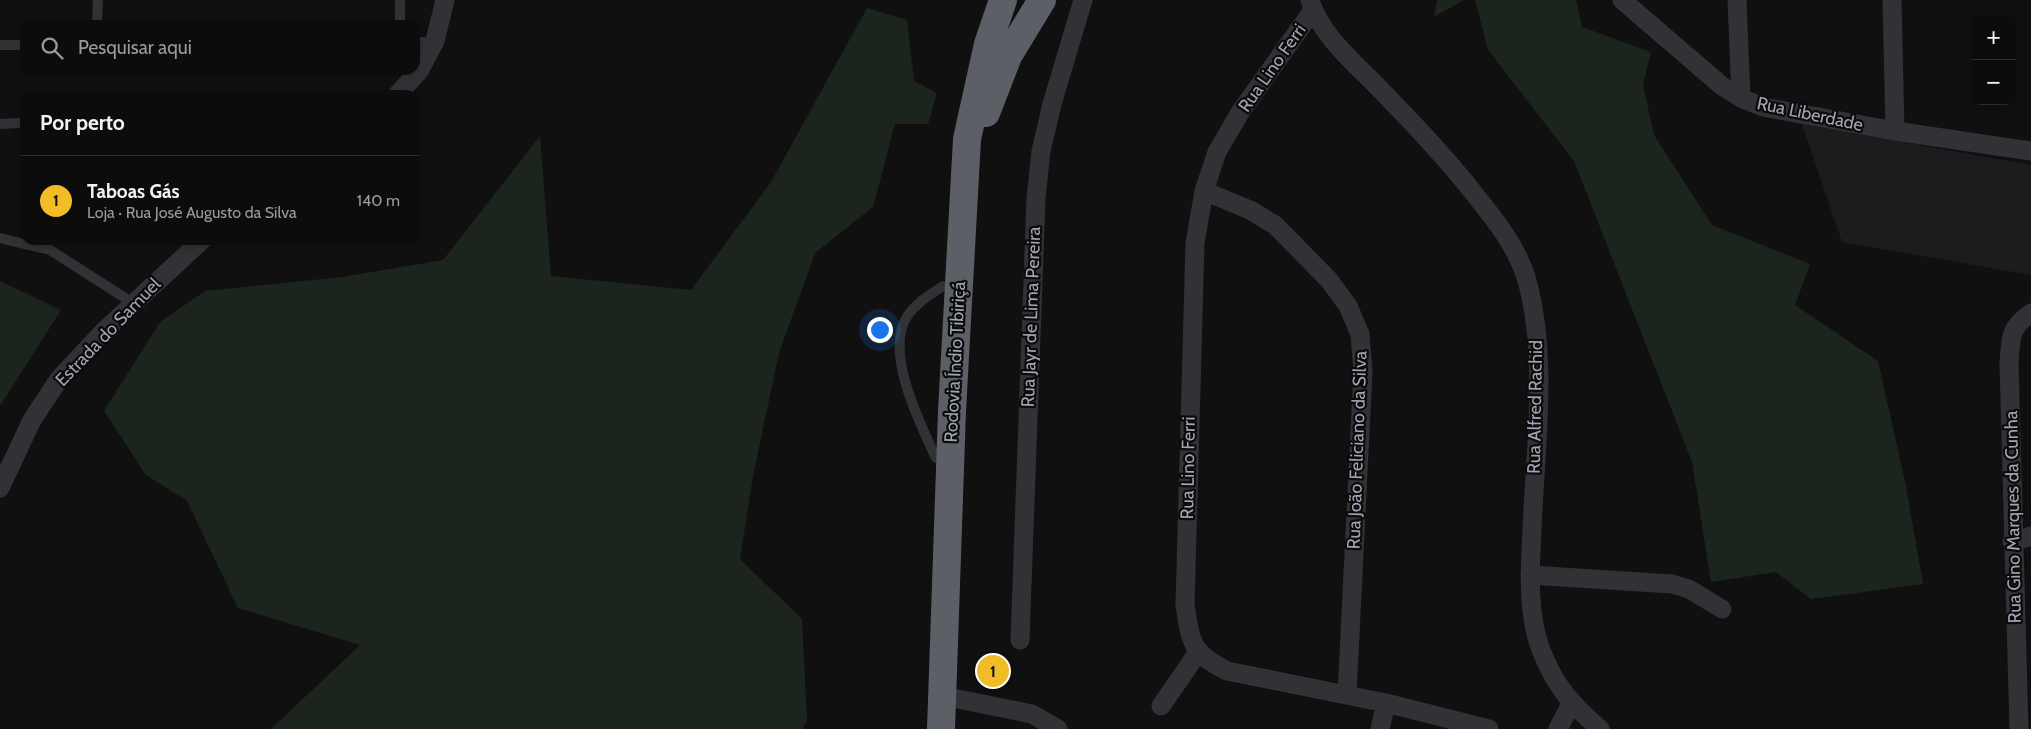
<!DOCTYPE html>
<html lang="pt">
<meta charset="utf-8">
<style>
:root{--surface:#0c0c0d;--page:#151516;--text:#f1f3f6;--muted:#9a9b9d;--line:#2c2c2e;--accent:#f2bb28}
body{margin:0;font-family:Cabin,sans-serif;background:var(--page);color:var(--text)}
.controls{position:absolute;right:15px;top:15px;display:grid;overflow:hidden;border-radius:10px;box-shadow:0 2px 8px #0003}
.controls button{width:45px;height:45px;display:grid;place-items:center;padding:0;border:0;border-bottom:1px solid var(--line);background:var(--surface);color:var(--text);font:25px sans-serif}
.you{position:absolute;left:879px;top:329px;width:18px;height:18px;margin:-12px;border:4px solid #fff;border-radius:50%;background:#1a73e8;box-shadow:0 0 0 8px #1a73e833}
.badge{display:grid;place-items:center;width:32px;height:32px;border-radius:50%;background:var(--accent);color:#111;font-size:16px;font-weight:700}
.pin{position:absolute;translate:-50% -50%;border:2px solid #fff;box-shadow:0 1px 5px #0006}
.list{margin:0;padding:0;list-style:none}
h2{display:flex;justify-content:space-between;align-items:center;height:65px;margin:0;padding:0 20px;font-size:21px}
h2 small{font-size:16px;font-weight:400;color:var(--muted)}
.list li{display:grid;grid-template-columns:32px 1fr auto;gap:15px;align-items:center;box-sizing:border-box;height:90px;padding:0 20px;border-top:1px solid var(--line)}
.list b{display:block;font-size:19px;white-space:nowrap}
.list p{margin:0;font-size:16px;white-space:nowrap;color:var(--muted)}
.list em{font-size:16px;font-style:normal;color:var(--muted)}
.icon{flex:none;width:28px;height:28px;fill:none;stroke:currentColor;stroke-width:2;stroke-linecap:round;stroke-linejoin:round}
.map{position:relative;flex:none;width:2031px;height:729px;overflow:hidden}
.search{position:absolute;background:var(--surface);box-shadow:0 2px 8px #0003;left:20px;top:20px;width:400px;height:55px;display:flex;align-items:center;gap:12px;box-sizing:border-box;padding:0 18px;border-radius:15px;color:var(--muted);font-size:19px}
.panel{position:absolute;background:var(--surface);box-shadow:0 2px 8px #0003;left:20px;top:90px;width:400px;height:155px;border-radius:15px}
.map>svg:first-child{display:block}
</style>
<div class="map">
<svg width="2031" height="729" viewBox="0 0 2031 729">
<rect width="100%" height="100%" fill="#101011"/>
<path fill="#1c1c1e" d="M1802,124L2031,165V275L1842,242Z"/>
<path fill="#1c241e" d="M1437,0H1464L1434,17Z
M1475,0H1576L1582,27L1651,52L1643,85L1654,135L1712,225L1810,264L1795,305L1878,361L1906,486L1923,584L1811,599L1776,572L1711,582L1692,462L1574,161L1488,50Z
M867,8L907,20L914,81L937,93L928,124H895L873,207L815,253L779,353L753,476L740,559L802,619L807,720L802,729H271L360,645L238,608L187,501L146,475L104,411L160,322L205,291L342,277L443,260L540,136L551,276L691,290L771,182Z
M0,281L61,310L0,406Z"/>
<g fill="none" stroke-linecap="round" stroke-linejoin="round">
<path stroke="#313236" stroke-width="10" d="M400,0V25
M97,25L98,0
M415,43L435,41
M0,45H25
M0,124L19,123
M0,238L50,250L133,303
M936,458C920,423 883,351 908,315C917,302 930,295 943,286"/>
<path stroke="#313236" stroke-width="19" d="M1310,0C1320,33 1349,58 1373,82C1409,119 1444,155 1476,196C1496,221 1516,246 1526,277C1549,357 1535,448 1532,530C1530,569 1527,613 1541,650C1555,686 1571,704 1600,729
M1622,0L1722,86L1741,98L1763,107L1895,131L2031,151
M1737,0L1741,98
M1892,0L1895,131
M1313,10L1241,111L1217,152L1204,191L1195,243L1185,605C1191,644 1191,652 1227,671L1386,703L1489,729
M397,95L419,71L435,41L445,0
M1204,191L1250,210L1275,225L1329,280L1348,306L1360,334L1363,372L1347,695
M0,488L32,420L59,379L103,332L202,240
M2012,542L2031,536
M1530,575L1672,584L1689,589L1722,609
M1020,640L1036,198L1041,151L1052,104L1083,0
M943,696L1032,714L1058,729
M1161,706L1199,651
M1380,729L1386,703
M1558,729L1571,704
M2019,729L2009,363C2011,338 2009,328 2031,313"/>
<path stroke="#5d5f67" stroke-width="28" d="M986,113L1008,56L1042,0
M941,729L952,411L967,139L988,44L1003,0"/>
</g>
<g text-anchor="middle" stroke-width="4.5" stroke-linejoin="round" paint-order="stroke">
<g font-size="18" fill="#a1a5b2" stroke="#0b0b0c">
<text transform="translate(1272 68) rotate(-55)" y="6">Rua Lino Ferri</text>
<text transform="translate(1810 114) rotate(12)" y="6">Rua Liberdade</text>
<text transform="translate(1031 317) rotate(-88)" y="6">Rua Jayr de Lima Pereira</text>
<text transform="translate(108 332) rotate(-46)" y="6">Estrada do Samuel</text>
<text transform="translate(955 362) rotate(-87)" y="6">Rodovia Índio Tibiriçá</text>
<text transform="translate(1535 407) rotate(-89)" y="6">Rua Alfred Rachid</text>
<text transform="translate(1357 450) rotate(-88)" y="6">Rua João Feliciano da Silva</text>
<text transform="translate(1188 468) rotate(-89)" y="6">Rua Lino Ferri</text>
<text transform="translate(2013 517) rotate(-91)" y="6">Rua Gino Marques da Cunha</text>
</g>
</g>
</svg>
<div class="controls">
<button>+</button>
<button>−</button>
</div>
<div class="you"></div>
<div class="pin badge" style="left:993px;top:671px">1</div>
<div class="search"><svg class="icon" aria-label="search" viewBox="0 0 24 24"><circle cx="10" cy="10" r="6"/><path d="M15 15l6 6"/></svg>Pesquisar aqui</div>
<section class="panel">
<h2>Por perto<small></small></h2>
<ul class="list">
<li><span class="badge">1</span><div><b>Taboas Gás</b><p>Loja · Rua José Augusto da Silva</p></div><em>140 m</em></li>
</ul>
</section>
</div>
